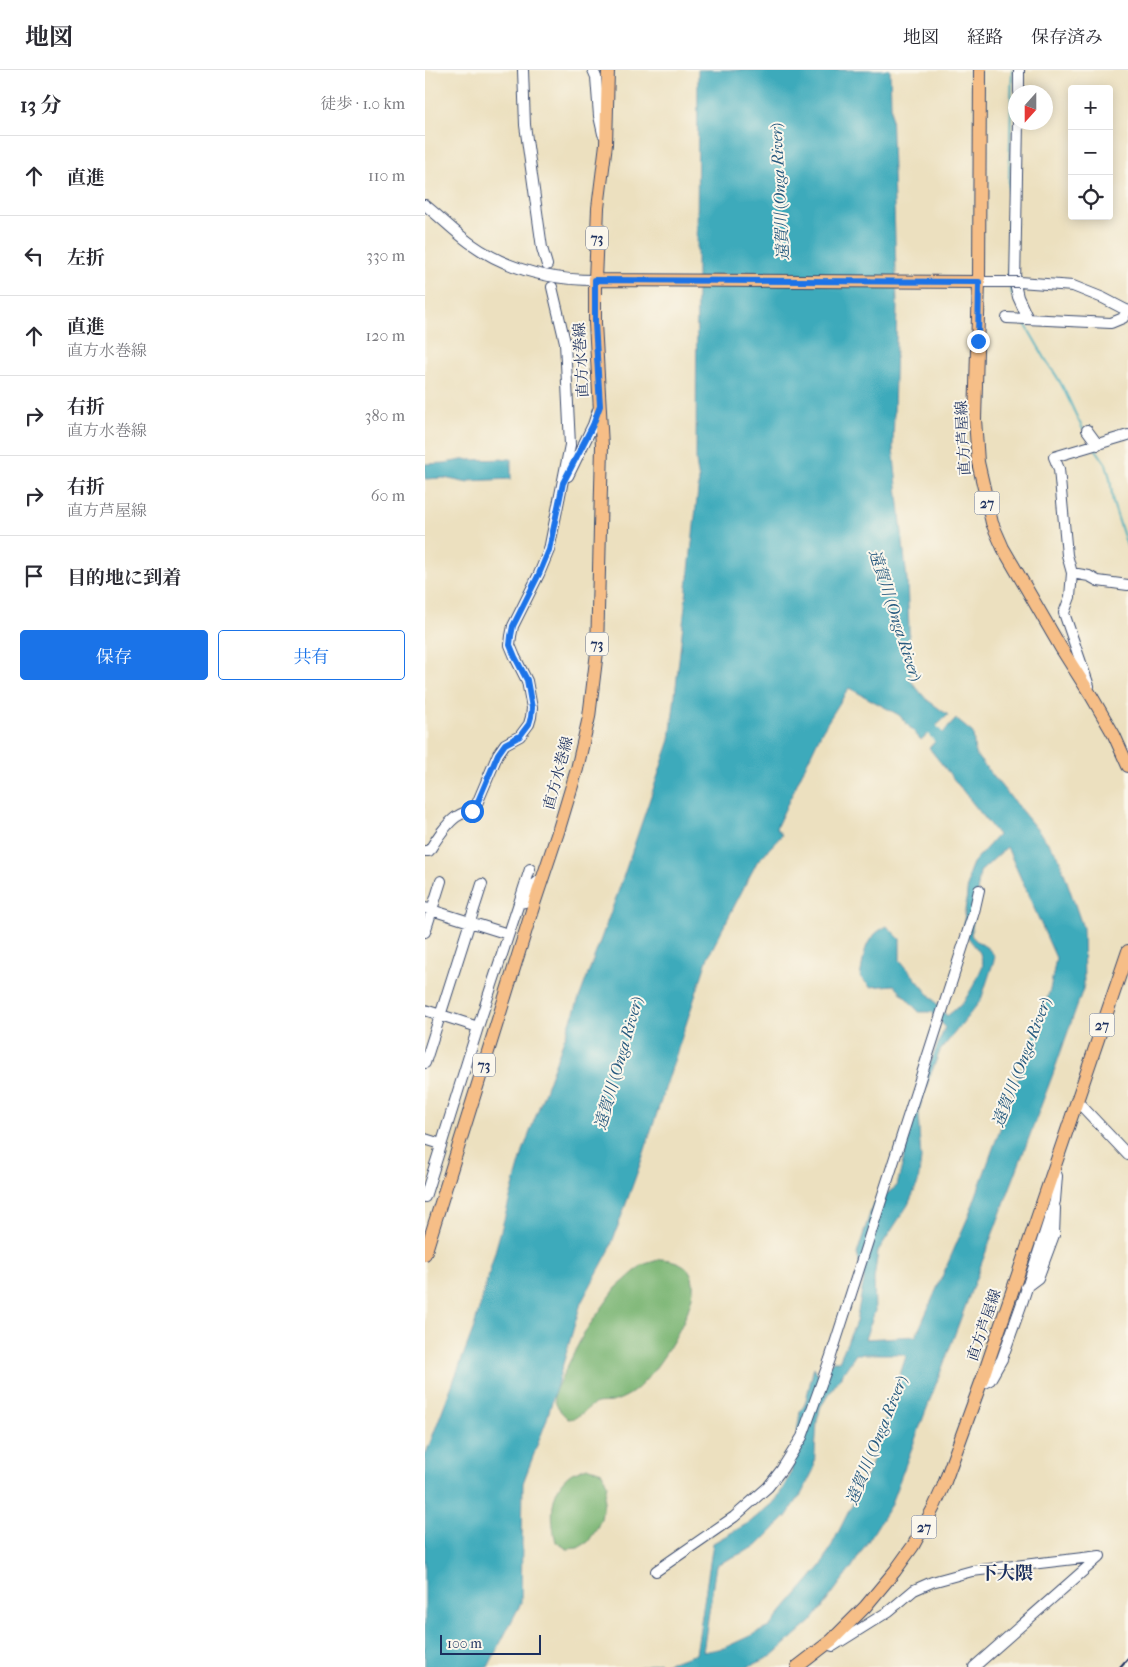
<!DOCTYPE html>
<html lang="ja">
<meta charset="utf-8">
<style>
:root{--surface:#fff;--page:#f2f2f3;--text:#2b2b33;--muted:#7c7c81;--line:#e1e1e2;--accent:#1a73e8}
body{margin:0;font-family:"IM FELL French Canon","Noto Serif JP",serif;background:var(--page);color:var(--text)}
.controls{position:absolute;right:15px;top:15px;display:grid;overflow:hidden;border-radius:5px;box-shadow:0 2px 12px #0003}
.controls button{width:45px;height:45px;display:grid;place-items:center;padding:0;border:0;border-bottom:1px solid var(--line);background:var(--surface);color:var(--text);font:25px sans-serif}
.compass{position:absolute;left:583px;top:15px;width:45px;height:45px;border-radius:50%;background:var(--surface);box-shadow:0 2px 12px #0003;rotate:201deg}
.scale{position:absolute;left:15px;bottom:12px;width:101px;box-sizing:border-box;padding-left:5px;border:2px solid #1b2f5e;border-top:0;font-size:14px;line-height:18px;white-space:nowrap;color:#1b2f5e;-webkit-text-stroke:4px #fbf7ec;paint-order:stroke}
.stop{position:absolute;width:15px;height:15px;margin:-11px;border:4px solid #1a73e8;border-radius:50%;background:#fff}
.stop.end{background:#1a73e8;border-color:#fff;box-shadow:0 1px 5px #0008}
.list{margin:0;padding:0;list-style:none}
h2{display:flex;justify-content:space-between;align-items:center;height:65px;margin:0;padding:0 20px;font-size:21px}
h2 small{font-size:16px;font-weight:400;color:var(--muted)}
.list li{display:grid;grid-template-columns:32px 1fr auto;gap:15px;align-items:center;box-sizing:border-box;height:80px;padding:0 20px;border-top:1px solid var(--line)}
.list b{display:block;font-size:19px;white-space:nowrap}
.list p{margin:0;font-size:16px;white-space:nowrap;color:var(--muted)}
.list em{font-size:16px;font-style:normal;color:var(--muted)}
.actions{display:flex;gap:10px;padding:15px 20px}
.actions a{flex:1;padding:11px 0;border:1px solid var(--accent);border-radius:5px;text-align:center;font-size:18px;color:var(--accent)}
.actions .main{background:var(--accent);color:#fff}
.icon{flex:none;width:28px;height:28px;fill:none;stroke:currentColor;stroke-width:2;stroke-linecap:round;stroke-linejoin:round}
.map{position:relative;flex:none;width:703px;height:1597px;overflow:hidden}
header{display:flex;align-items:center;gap:30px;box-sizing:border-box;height:70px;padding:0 25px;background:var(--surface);border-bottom:1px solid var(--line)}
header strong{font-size:24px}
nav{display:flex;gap:28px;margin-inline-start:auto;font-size:18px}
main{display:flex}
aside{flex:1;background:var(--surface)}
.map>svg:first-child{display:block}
</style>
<header>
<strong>地図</strong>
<nav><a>地図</a><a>経路</a><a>保存済み</a></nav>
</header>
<main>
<aside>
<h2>13 分<small>徒歩 · 1.0 km</small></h2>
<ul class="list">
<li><svg class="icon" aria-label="ahead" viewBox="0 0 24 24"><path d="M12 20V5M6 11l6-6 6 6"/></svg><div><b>直進</b></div><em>110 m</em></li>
<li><svg class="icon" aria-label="left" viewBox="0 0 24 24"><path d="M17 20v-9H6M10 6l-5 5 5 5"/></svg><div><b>左折</b></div><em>330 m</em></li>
<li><svg class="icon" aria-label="ahead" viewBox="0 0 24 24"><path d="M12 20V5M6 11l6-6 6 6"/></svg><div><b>直進</b><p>直方水巻線</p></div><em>120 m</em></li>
<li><svg class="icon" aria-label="right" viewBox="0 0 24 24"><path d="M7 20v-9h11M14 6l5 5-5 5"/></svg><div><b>右折</b><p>直方水巻線</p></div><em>380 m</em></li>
<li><svg class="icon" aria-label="right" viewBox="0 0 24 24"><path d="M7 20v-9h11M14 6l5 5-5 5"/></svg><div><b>右折</b><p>直方芦屋線</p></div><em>60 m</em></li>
<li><svg class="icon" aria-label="arrive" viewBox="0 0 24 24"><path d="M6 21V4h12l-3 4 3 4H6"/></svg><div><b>目的地に到着</b></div></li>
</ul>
<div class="actions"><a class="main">保存</a><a>共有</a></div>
</aside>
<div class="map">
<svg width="703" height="1597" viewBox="0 0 703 1597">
<rect width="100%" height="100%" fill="#fbf7ec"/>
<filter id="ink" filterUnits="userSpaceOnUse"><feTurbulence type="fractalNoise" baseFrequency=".02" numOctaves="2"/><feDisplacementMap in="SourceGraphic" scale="10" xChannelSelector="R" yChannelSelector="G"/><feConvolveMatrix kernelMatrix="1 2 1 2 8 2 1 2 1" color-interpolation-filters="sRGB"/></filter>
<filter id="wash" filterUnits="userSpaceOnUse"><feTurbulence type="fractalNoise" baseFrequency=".0096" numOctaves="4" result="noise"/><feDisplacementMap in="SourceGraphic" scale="20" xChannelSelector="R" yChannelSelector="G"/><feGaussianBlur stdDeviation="1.12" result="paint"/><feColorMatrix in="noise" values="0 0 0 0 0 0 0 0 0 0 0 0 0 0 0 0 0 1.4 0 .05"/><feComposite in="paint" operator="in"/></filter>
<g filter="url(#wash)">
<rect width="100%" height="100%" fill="#ece0bf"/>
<path fill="#7bb675" stroke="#4b726a" d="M236,1189C248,1190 263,1193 267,1207C276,1234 234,1299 214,1317C207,1324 197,1329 187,1332C182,1333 177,1332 172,1333C160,1337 157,1349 143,1349C135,1341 129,1335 129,1323L159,1263L191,1218L217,1195Z
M162,1397L177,1402L182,1414L176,1449L171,1460L163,1472L153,1478L142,1479L131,1472C125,1449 124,1418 147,1403C152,1401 157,1399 162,1397Z"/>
<path fill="#3caabb" stroke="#2c6c8c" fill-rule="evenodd" d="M273,0H465L472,236L468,378L482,510L486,611L501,629L523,645L496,670L474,645L424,618L397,661L351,758L357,765L332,792L283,887L216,1092L184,1181L156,1233L121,1352L98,1413L96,1533L63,1597H0V1386L49,1257L99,1078L192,825L245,670L274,411L271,391Z
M42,389L43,390L86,389V409L43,411V413L19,408L0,409V394L20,393Z
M531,649L548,663L550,684L633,785L658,858L659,916L628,1004L465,1436L427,1497L387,1551L347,1586L322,1597H214L235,1592L237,1595L271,1584L288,1473L325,1452L351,1430L366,1404L375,1342L380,1334L389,1297L393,1304L408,1291H414L431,1252L439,1209L432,1184L448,1134L472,1116L489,1046L502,1001L520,957L507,942H494L469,915L445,917L435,907C440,883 438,868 462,856L475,869V890L522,946L538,933L550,913L558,895L555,883L538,861L544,803L548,793L573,765L504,678ZM582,777L631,888L625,920L544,1145L491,1266L440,1269L450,1241L449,1209L453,1181L483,1135L493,1113L496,1089L493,1043L504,1008L515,981L556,930L570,887C563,874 554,876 546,865L555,802ZM431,1284H475L481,1286L445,1398L397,1495L344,1557L299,1578L278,1582L291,1495L332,1476L361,1447L377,1423L389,1399L392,1351L396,1336Z"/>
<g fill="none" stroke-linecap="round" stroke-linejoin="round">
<path stroke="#3caabb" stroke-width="2" d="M584,207L583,140L587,0
M585,215L588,227
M599,252L625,297C639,313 647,340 658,359
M670,378L681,394L685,408L688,433L703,479"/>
<path stroke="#3caabb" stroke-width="12" d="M497,648L525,680"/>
</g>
</g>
<g filter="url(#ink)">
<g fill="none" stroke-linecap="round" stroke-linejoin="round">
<g stroke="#3a4a6d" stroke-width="12">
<path id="minor" d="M98,0L100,55L117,178L122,195
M168,0L171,7L174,46L178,64
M594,22V0
M593,52L590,214L593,227L603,249
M0,135C15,147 29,161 45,173C81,199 125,210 170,210
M554,212H573
M594,212L648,216L678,228L703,241
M582,248L686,253L698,248L702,240
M662,360L673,375
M143,406L168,355L173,340
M647,503L664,506L673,511L703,515
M664,616L639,543L645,527L647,503L642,485L634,399L629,387L703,365
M0,781H4C11,770 20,755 31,747C38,742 45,742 51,736L73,684L80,674L95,666L104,654L106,647L107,638L102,611L90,587L85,575L86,566L88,556L114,504L124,480L145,375L140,272L127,217
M94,833L105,799
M0,838L83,864
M0,862L16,811
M0,940L53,957
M0,993L57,814
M652,1031L703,1085
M0,1069L16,1074
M0,1127L53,957L94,833L100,832L109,815L117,808
M601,1217L613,1208L629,1165L630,1138
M555,1315L565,1310L577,1289L598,1230L630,1131L632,1106L629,1098
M231,1501L309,1447L343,1417L357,1399L377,1367L405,1289L549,842L554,820
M401,1574L408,1576L464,1541L489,1520L507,1512L547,1501L675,1486
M549,1597L674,1487"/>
</g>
<g stroke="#3a4a6d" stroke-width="14">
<path id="major" d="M555,0L554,212L550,349L553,392L567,453L578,478L636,578L667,627L689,665L703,696
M170,210L554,212
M0,1184L109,834L133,762L152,699L164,647L172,582L177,376L170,253V210L173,138L181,74L183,0
M372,1597L407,1570L440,1537L470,1501L488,1476L509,1437L518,1417L558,1307L703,881"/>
</g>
<use href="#minor" stroke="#fff" stroke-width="10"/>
<use href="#major" stroke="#f6be87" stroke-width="12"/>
<path stroke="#1b2f5e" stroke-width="2" d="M695,1597L703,1588"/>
<g stroke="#3a4a6d" stroke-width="12" stroke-linecap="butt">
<path id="minor-bridge" d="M573,212H594"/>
</g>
<use href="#minor-bridge" stroke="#fff" stroke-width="10"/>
</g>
</g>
<g fill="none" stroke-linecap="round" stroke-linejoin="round" filter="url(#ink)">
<path stroke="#1a73e8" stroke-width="6" d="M47,741L51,736L73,684L80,674L95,666L104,654L106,647L107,638L102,610L90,587L85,575L86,566L88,556L114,504L124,480L138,413L168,355L175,336L170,253V210L554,212L553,271"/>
</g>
<g text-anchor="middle" stroke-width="4" stroke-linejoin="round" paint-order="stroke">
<g fill="#fbf7ec" stroke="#5e6b89" stroke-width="1">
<rect x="161" y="156.5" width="22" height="23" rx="4"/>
<rect x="549.5" y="421.5" width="25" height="23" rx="4"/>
<rect x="161" y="562.5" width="22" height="23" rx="4"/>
<rect x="664.5" y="943.5" width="25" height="23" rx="4"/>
<rect x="48" y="983.5" width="22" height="23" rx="4"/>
<rect x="486.5" y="1445.5" width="25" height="23" rx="4"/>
</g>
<g font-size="14" font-weight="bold" fill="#1b2f5e">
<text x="172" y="173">73</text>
<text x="562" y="438">27</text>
<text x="172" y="579">73</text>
<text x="677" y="960">27</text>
<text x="59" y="1000">73</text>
<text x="499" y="1462">27</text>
</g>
<g font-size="15" fill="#1b2f5e" stroke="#fbf7ec">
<text transform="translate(156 290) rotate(-93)" y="5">直方水巻線</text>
<text transform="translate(538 368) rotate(-93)" y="5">直方芦屋線</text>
<text transform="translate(133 703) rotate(-75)" y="5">直方水巻線</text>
<text transform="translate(559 1255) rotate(-71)" y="5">直方芦屋線</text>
</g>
<g font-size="16" font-style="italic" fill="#275a7f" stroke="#fbf7ec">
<text transform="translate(354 122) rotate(-93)" y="6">遠賀川 (Onga River)</text>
<text transform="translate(471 545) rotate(72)" y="6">遠賀川 (Onga River)</text>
<text transform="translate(596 992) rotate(-69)" y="6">遠賀川 (Onga River)</text>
<text transform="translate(193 993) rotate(-74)" y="6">遠賀川 (Onga River)</text>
<text transform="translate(451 1370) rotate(-68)" y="6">遠賀川 (Onga River)</text>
</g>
<g font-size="18" font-weight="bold" fill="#1b2f5e" stroke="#fbf7ec">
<text x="581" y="1509">下大隈</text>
</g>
</g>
</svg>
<div class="controls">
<button>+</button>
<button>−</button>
<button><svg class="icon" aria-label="locate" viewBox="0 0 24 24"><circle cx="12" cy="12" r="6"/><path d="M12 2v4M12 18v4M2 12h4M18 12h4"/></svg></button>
</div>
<svg class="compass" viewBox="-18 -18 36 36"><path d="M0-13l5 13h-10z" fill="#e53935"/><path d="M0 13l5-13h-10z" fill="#7c7c81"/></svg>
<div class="scale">100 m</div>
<div class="stop" style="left:47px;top:741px"></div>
<div class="stop end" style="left:553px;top:271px"></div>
</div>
</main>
